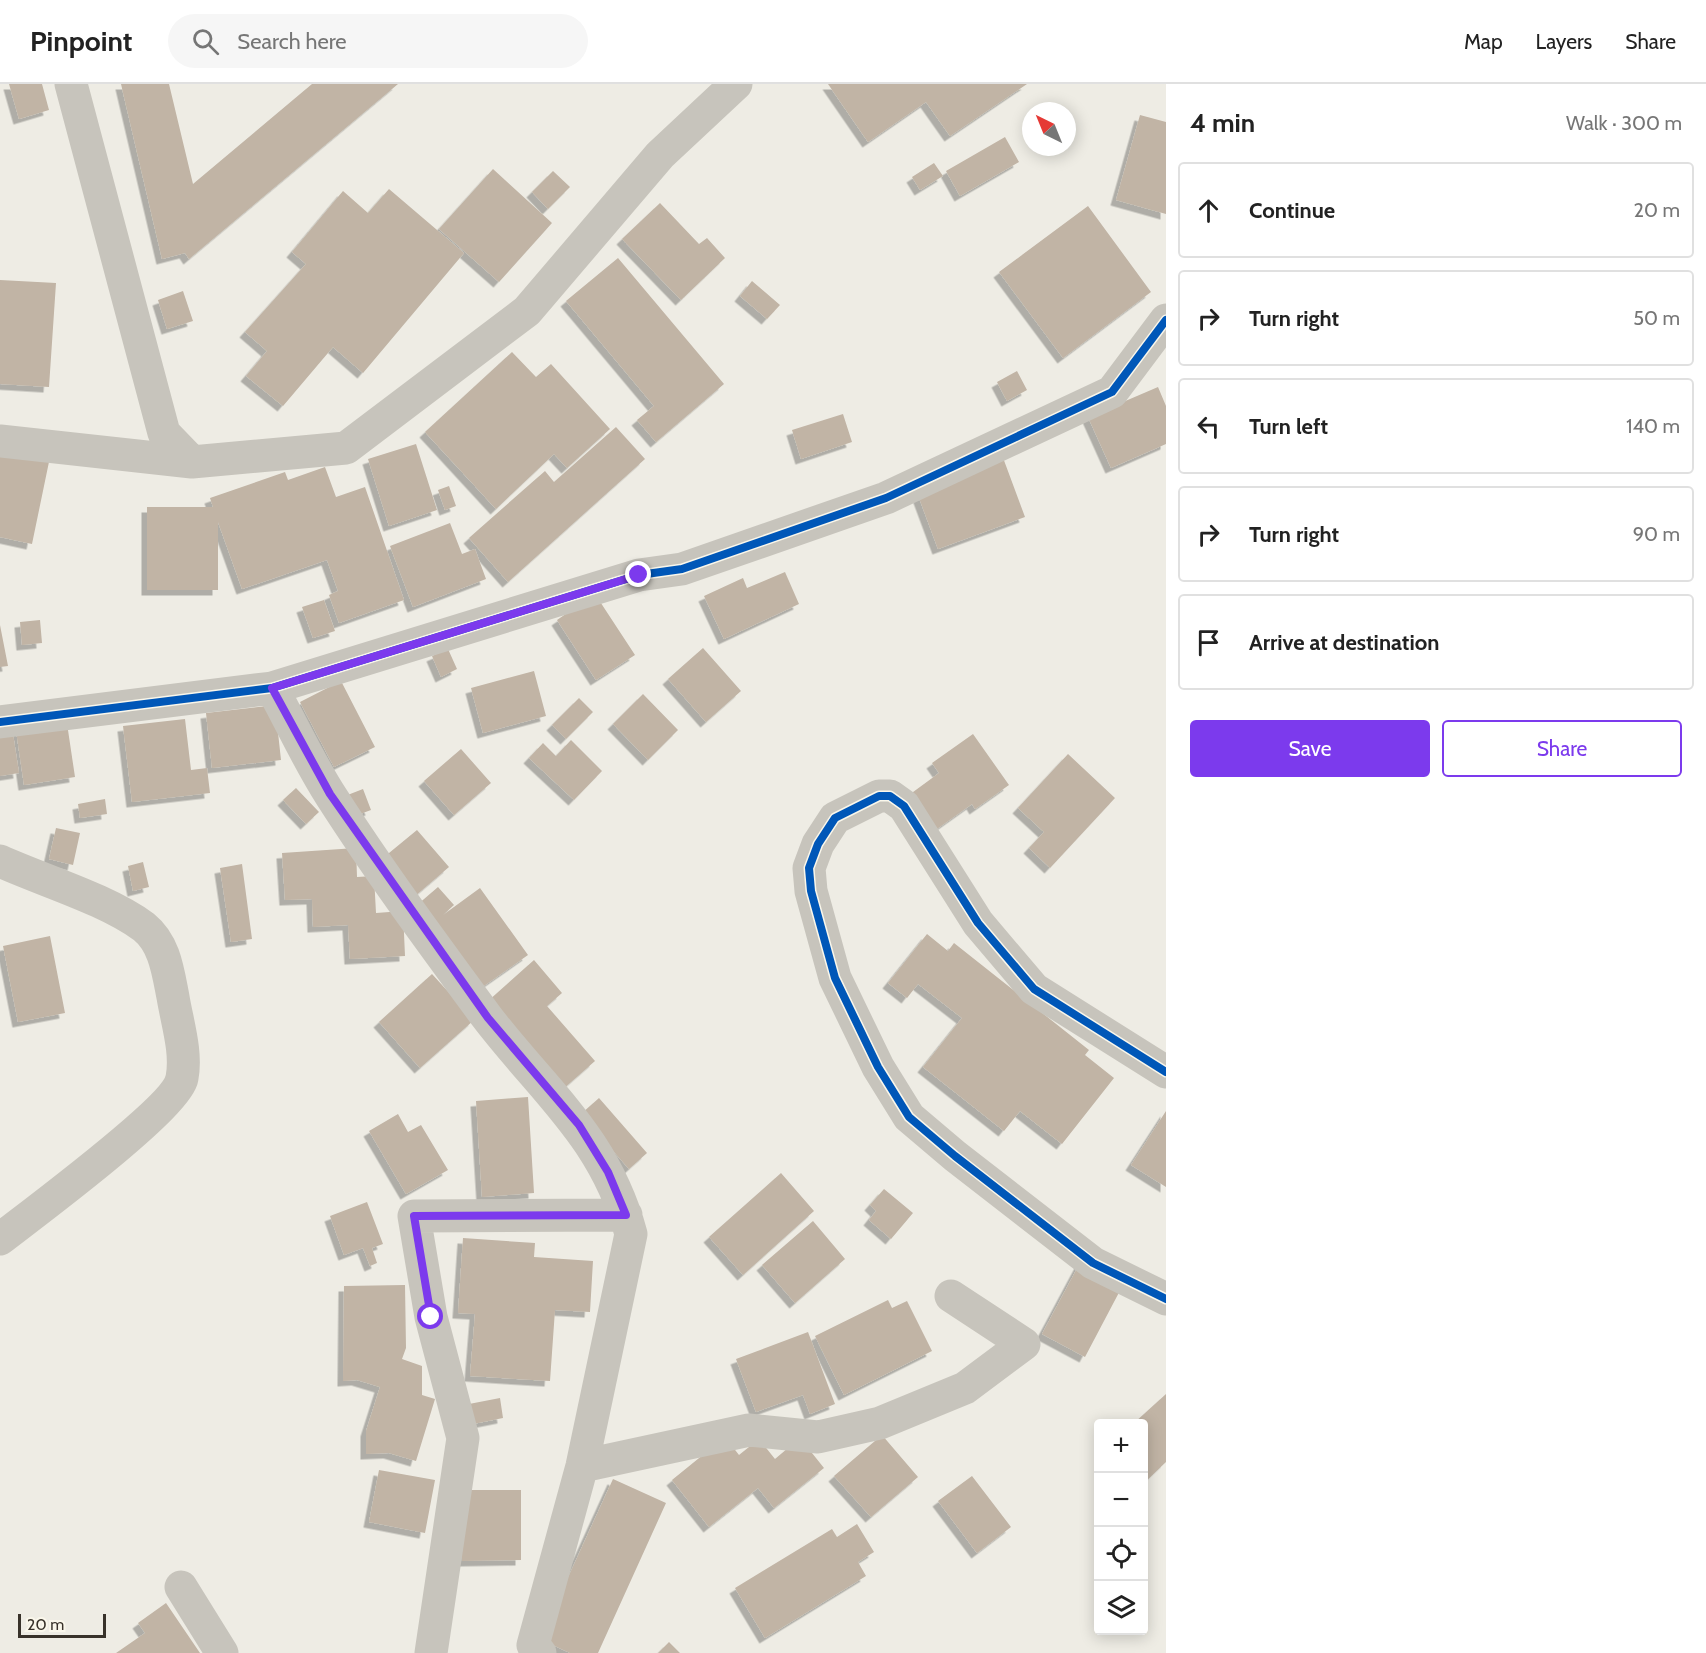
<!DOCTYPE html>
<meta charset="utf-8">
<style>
:root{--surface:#fff;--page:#f6f6f6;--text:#222;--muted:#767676;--line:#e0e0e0;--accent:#7c3aed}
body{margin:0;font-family:Cabin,sans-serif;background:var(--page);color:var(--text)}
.controls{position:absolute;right:18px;bottom:18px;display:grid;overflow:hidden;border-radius:6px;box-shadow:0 3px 15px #0003}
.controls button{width:54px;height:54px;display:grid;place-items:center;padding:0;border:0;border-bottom:2px solid var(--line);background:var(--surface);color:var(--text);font:30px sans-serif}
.compass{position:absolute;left:1022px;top:18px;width:54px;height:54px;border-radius:50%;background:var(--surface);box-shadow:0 3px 15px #0003;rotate:317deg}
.scale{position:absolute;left:18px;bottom:15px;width:88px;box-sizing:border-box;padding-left:6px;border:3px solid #38322a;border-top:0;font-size:16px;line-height:21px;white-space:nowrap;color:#38322a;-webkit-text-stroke:4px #faf7eb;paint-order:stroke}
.stop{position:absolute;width:18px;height:18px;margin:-14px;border:4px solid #7c3aed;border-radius:50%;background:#fff}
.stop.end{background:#7c3aed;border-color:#fff;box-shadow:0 2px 6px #0008}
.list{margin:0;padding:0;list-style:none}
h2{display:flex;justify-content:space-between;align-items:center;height:78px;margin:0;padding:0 24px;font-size:26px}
h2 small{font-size:20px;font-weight:400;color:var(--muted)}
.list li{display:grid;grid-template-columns:39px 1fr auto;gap:18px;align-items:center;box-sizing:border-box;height:96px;margin:0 12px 12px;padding:0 12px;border:2px solid var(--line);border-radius:6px}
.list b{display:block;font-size:22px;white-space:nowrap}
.list em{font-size:20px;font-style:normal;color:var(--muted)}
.actions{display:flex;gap:12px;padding:18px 24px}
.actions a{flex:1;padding:14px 0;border:2px solid var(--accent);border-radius:6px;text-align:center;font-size:21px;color:var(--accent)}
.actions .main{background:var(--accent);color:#fff}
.icon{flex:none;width:33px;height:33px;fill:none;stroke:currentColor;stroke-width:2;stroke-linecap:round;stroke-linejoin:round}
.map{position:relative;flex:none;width:1166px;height:1569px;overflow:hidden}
header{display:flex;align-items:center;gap:36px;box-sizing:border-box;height:84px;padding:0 30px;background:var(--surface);border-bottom:2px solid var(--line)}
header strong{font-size:28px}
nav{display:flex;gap:33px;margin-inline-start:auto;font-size:21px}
.search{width:420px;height:54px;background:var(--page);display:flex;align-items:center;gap:15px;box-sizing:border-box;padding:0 21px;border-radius:33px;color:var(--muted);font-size:22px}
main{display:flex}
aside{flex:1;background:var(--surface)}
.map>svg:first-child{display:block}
</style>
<header>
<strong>Pinpoint</strong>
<div class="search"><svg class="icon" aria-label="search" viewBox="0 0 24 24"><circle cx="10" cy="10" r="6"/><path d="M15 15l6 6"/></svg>Search here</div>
<nav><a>Map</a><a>Layers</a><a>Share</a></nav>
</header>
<main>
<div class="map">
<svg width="1166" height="1569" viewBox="0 0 1166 1569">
<defs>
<filter id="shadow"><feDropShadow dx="-5.5" dy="5.5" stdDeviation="0" flood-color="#0004"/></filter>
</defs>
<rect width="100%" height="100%" fill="#eeece4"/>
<path fill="#c1b4a5" filter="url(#shadow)" d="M9,0H42L49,26L19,35Z
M121,0H169L193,100L312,0H398L189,175L185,169L162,175Z
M828,0H1027L950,52L926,18L868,58Z
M1140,31L1166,38V130L1116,116Z
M1005,53L1019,78L960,112L946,87Z
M934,79L943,92L920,106L912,93Z
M493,85L552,139L499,198L439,145Z
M553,87L570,103L548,125L532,108Z
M389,105L464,169L363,289L333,263L283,322L246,292L267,267L245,248L306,180L292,168L343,107L368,129Z
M660,119L699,160L707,154L725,174L681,216L622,155Z
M1088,122L1151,208L1063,274L999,188Z
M618,174L724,300L656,358L637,336L654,322L566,217Z
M0,196L56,199L49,303L0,300Z
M752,197L780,221L767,235L740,212Z
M183,207L193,237L167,245L158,216Z
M512,268L536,293L551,280L610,345L567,384L554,370L496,425L425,348Z
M1017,287L1027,306L1007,317L997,298Z
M1158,303L1166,322V360L1111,384L1088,333Z
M843,330L852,358L801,375L792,346Z
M616,343L645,375L508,498L469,454L545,387L554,398Z
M416,360L437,426L389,442L368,375Z
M0,363L50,373L32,460L0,453Z
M1002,371L1025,433L938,465L915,403Z
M325,383L336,413L365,403L404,516L339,539L329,511L338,507L327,476L242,505L218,438V506H147V423H213L210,414L285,388L288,396Z
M449,402L456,422L445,426L438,406Z
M450,439L462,470L475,465L486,495L413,523L390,462Z
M785,488L799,520L724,555L704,512L743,494L747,504Z
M595,510L635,571L596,596L557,536Z
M324,516L335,547L313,554L302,523Z
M40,536L42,559L22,561L20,538Z
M0,541L8,582L0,583Z
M703,564L741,607L706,638L668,595Z
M448,565L457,585L441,593L432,572Z
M534,587L546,632L483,649L471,604Z
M341,597L375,663L334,683L300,618Z
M643,610L678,646L648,676L613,640Z
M579,614L593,628L566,655L552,641Z
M275,621L281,676L212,684L206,629Z
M65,626L75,693L24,701L14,633Z
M185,635L191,686L207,684L210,709L132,718L123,642Z
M11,637L19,689L0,692V639Z
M973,650L1009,701L975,725L972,720L934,747L909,711L939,689L932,679Z
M571,656L602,687L574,716L529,674L543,659L556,672Z
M461,665L491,699L454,731L424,697Z
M1068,670L1115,714L1050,784L1029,764L1044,748L1018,724Z
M296,704L319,728L306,740L283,716Z
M363,705L371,726L352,733L345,712Z
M105,715L107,730L80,734L78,720Z
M56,744L80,749L73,781L49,775Z
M417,746L449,783L415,812L383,774Z
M356,764L357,793L374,792L376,829L403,827L405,872L350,875L348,841L313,843L312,815L285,816L282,769Z
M143,778L149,803L133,807L128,782Z
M242,780L252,855L231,858L220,784Z
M438,803L454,821L443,831L480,804L528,871L478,906L416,822Z
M927,850L948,867L954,859L1089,966L1085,971L1114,994L1062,1060L1020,1027L1004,1047L923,983L962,934L918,900L907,914L888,899Z
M50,852L65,929L18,938L3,862Z
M534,876L562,909L547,922L595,977L563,1005L487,918Z
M432,890L474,936L420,984L379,938Z
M528,1013L534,1109L482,1113L476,1017Z
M599,1014L647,1069L629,1085L581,1030Z
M1166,1027V1103L1131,1081Z
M398,1030L408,1048L421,1041L448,1086L406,1110L369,1047Z
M781,1089L814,1127L743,1191L709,1153Z
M884,1105L913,1129L891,1155L869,1136L876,1127L870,1121Z
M367,1118L383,1160L372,1164L377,1179L370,1182L363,1164L344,1171L330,1132Z
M813,1137L845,1175L795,1219L762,1181Z
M463,1154L535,1159L534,1173L593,1177L590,1228L555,1226L550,1297L470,1292L475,1230L458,1229Z
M1081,1177L1124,1199L1085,1273L1042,1250Z
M405,1201L406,1264L402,1275L422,1282V1311L435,1315L416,1377L389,1369L366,1370V1347L380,1303L357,1296L343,1297L344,1202Z
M888,1216L892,1224L907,1217L932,1267L844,1311L815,1252Z
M808,1248L835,1320L810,1330L803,1311L756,1328L736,1275Z
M1166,1310V1378L1144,1399V1340H1133Z
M500,1314L503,1334L473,1340L469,1320Z
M882,1351L918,1393L871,1433L834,1392Z
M725,1353L739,1371L759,1355L775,1375L800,1354L824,1384L774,1424L758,1404L709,1443L672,1396Z
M379,1386L435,1396L425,1449L369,1438Z
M972,1392L1011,1443L977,1469L938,1417Z
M613,1395L666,1419L598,1569H570L540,1555Z
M461,1406H521V1476L462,1477Z
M857,1440L874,1468L858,1478L866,1492L765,1554L735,1504L832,1445L837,1453Z
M166,1519L200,1569H116L145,1549L138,1539Z
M669,1558L680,1569H658Z"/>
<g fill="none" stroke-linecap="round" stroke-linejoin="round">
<path stroke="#c7c4bc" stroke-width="33" d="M71,0L164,349L192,378L346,364L527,227L660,71L736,0
M0,357L192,378
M272,604C292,640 309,678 331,712C379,787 433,860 486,932C543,1007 605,1053 631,1150L582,1382L533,1561L540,1569
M0,638L272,604L639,491L682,485L886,414L1112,308L1166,236
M0,777C44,797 106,815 144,843C165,860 168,888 173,913C177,938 187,968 182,994C177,1023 31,1131 0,1155
M1166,988L1034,905L978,839L904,722L890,712H879L835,734L818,760L809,784L811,807L835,894L878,983L909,1033L955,1072L1093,1179L1166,1215
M582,1382L749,1346L818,1353L880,1339L965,1304L1024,1260L951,1212
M181,1503L222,1569
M431,1569L463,1354L431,1233L414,1132L626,1131"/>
<g stroke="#faf7eb" stroke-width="11">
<path id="cycleway" d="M0,638L272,604L639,491L682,485L886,414L1112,308L1166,236
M1166,988L1034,905L978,839L904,722L890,712H879L835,734L818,760L809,784L811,807L835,894L878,983L909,1033L955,1072L1093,1179L1166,1215"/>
</g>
<use href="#cycleway" stroke="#0057b8" stroke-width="8"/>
</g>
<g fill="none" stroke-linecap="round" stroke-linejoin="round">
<path stroke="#7c3aed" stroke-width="8" d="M431,1233L414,1132L626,1131L608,1088L579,1041L488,934L330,710L272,604L639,491"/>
</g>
</svg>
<div class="controls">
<button>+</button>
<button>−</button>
<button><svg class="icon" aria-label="locate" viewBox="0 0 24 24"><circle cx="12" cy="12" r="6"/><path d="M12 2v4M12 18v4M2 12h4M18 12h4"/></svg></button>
<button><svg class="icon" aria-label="layers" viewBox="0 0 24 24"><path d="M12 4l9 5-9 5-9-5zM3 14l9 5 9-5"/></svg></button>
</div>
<svg class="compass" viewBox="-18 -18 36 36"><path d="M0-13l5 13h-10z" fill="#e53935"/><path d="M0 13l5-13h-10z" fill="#767676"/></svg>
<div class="scale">20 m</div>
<div class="stop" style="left:431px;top:1233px"></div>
<div class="stop end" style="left:639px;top:491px"></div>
</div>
<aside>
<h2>4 min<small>Walk · 300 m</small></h2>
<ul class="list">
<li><svg class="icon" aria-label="ahead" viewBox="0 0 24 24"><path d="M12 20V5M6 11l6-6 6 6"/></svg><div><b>Continue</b></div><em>20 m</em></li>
<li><svg class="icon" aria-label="right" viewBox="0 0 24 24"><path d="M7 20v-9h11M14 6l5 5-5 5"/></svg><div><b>Turn right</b></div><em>50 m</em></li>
<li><svg class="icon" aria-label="left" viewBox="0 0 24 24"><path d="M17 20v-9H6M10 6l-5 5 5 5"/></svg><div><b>Turn left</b></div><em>140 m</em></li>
<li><svg class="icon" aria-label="right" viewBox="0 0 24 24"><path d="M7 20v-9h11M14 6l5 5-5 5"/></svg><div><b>Turn right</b></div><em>90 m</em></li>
<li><svg class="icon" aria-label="arrive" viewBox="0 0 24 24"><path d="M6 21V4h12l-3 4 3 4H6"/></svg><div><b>Arrive at destination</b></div></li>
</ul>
<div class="actions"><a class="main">Save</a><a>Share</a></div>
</aside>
</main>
